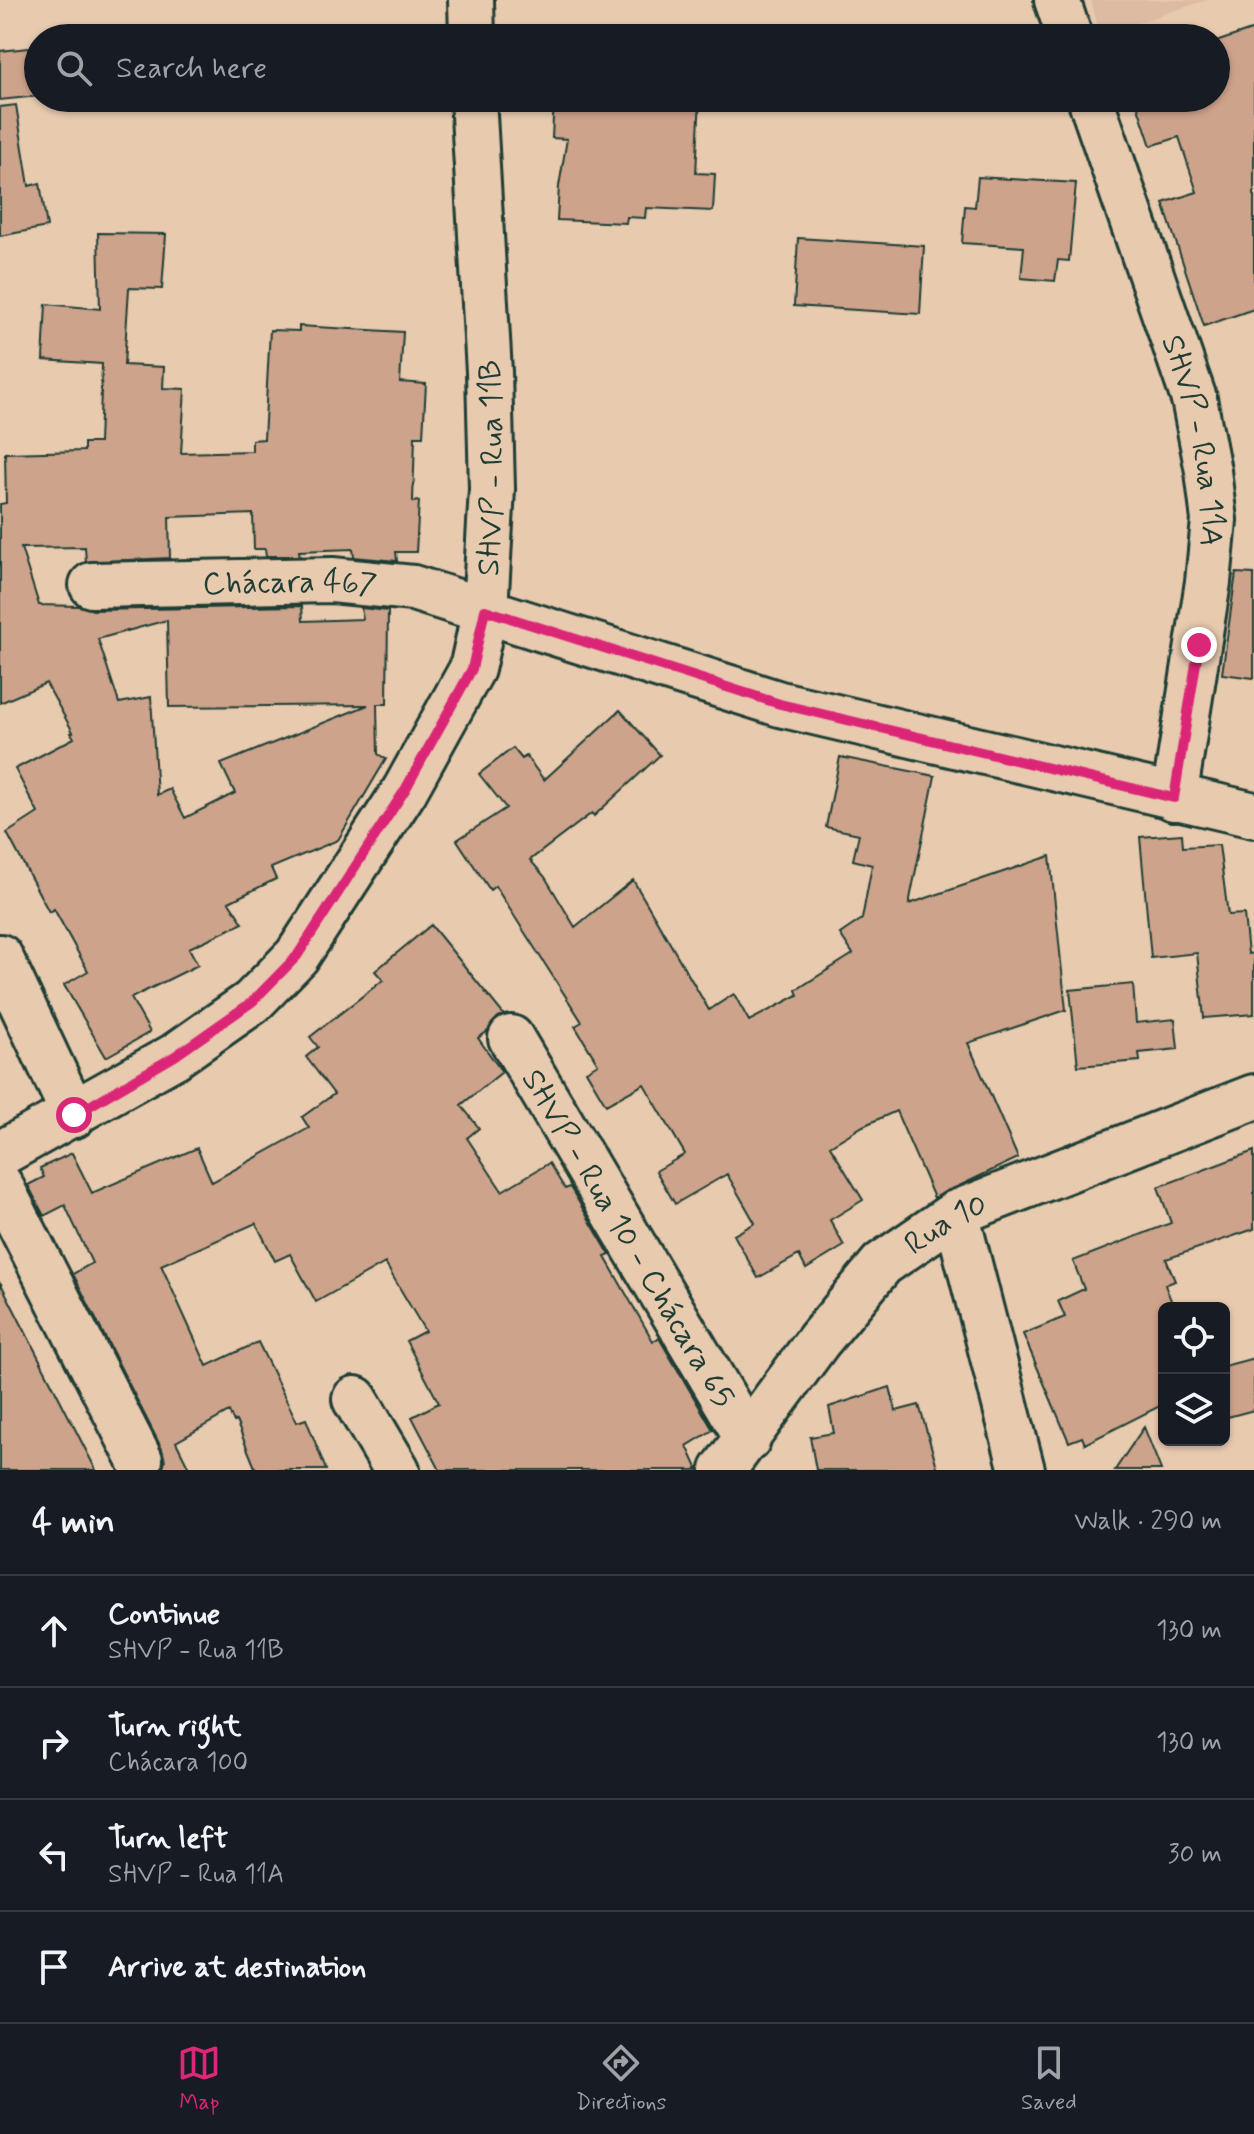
<!DOCTYPE html>
<meta charset="utf-8">
<style>
:root{--surface:#171b24;--page:#242831;--text:#f1f3f6;--muted:#9ea1a6;--line:#363941;--accent:#db2777}
body{margin:0;font-family:Mynerve,sans-serif;background:var(--page);color:var(--text)}
.controls{position:absolute;right:24px;bottom:24px;display:grid;overflow:hidden;border-radius:12px;box-shadow:0 2px 6px #0004}
.controls button{width:72px;height:72px;display:grid;place-items:center;padding:0;border:0;border-bottom:2px solid var(--line);background:var(--surface);color:var(--text);font:40px sans-serif}
.stop{position:absolute;width:24px;height:24px;margin:-18px;border:6px solid #db2777;border-radius:50%;background:#fff}
.stop.end{background:#db2777;border-color:#fff;box-shadow:0 2px 8px #0008}
.list{margin:0;padding:0;list-style:none}
h2{display:flex;justify-content:space-between;align-items:center;height:104px;margin:0;padding:0 32px;font-size:34px}
h2 small{font-size:26px;font-weight:400;color:var(--muted)}
.list li{display:grid;grid-template-columns:52px 1fr auto;gap:24px;align-items:center;box-sizing:border-box;height:112px;padding:0 32px;border-top:2px solid var(--line)}
.list b{display:block;font-size:30px;white-space:nowrap}
.list p{margin:0;font-size:26px;white-space:nowrap;color:var(--muted)}
.list em{font-size:26px;font-style:normal;color:var(--muted)}
.icon{flex:none;width:44px;height:44px;fill:none;stroke:currentColor;stroke-width:2;stroke-linecap:round;stroke-linejoin:round}
.map{position:relative;flex:none;width:1254px;height:1470px;overflow:hidden}
.search{position:absolute;background:var(--surface);box-shadow:0 2px 6px #0004;left:24px;right:24px;top:24px;height:88px;display:flex;align-items:center;gap:20px;box-sizing:border-box;padding:0 28px;border-radius:44px;color:var(--muted);font-size:30px}
.sheet{height:552px;background:var(--surface)}
nav{display:flex;justify-content:space-around;align-items:center;box-sizing:border-box;height:112px;border-top:2px solid var(--line);background:var(--surface);font-size:22px;color:var(--muted)}
nav a{display:grid;justify-items:center;gap:4px}
nav .on{color:var(--accent)}
.map>svg:first-child{display:block}
</style>
<div class="map">
<svg width="1254" height="1470" viewBox="0 0 1254 1470">
<rect width="100%" height="100%" fill="#e8caaf"/>
<filter id="ink" filterUnits="userSpaceOnUse"><feTurbulence type="fractalNoise" baseFrequency=".0125" numOctaves="2"/><feDisplacementMap in="SourceGraphic" scale="16" xChannelSelector="R" yChannelSelector="G"/><feConvolveMatrix kernelMatrix="1 2 1 2 8 2 1 2 1" color-interpolation-filters="sRGB"/></filter>
<g filter="url(#ink)">
<path fill="#dcbba2" d="M1091,0H1207L1100,35Z"/>
<path fill="#cea38b" stroke="#1f3d34" stroke-width="2" fill-rule="evenodd" d="M1254,29V309L1204,326L1163,203L1197,192L1179,137L1151,146L1135,98H1216V42Z
M38,47V96L0,100V51Z
M554,98H700L696,173L715,174L713,211L646,208L645,218L627,217L626,223L557,220L559,186L567,139L552,138Z
M16,105L29,186L40,183L47,227L0,236V107Z
M978,177L1076,183L1069,261L1058,260L1055,281L1021,278L1024,247L962,243L965,206L975,207Z
M98,233L166,234L162,289L129,288L124,365L164,367L163,388L185,389L181,453L252,451V440L264,439L270,330L299,331V326L403,332L400,382L426,384L423,436H415L413,502L419,501L416,552H396L397,561L354,557L353,549L299,551L300,556H266L265,549H254L253,514L169,517L170,558L86,562L85,547L21,548L39,605L79,606L93,610L302,606L303,621L363,619L361,608L388,611L387,704H377L378,754L386,759L338,840L271,868L276,879L229,902L243,923L189,948L198,965L131,998L150,1032L106,1057L64,985L88,971L54,909L49,912L7,833L38,813L15,769L74,738L71,733L73,732L46,683L0,703V504L6,503L5,453L84,451V443H99L102,364L43,360L46,304L100,309ZM167,620L169,707L368,705L221,764L235,793L185,818L170,789L157,795L151,697L119,703L98,639Z
M798,238L924,246L920,314L794,306Z
M1236,573L1254,574V678L1222,674Z
M620,710L660,755L594,816L592,813L530,860L545,877L575,927L633,880L709,1010L734,994L749,1021L798,995L796,990L853,954L840,934L862,919L872,865L853,860L859,834L826,827L840,757L935,776L909,904L1050,856L1066,1010L968,1043L1018,1158L934,1198L896,1111L863,1126L830,1146L863,1200L830,1220L844,1246L806,1269L799,1255L758,1278L734,1235L755,1223L727,1174L675,1204L656,1171L685,1154L644,1084L606,1105L586,1071L598,1064L575,1026L582,1022L495,886L490,890L457,840L506,808L479,774L513,748L522,759L526,756L544,780Z
M1182,834L1183,847L1219,845L1228,915L1244,914L1248,954L1254,953V1014L1204,1018L1197,953L1151,958L1140,837Z
M431,925L504,1015L498,1017L488,1031L478,1038L502,1072L461,1105L479,1128L467,1138L502,1191L549,1163L565,1189L570,1187L610,1255L605,1257L653,1341L659,1338L713,1430L687,1446L698,1470H440L412,1417L439,1403L406,1341L425,1331L385,1263L316,1302L290,1254L275,1261L256,1223L161,1265L207,1366L258,1342L297,1422L306,1419L326,1470H256L236,1421L234,1422L229,1412L176,1442L190,1470H162L165,1461L162,1449L73,1274L92,1263L65,1205L44,1216L28,1185L44,1177L40,1168L72,1153L92,1193L197,1148L212,1182L309,1128L302,1117L334,1094L306,1057L318,1047L310,1037L383,980L375,971Z
M1133,984L1136,1023L1175,1019L1178,1049L1139,1053L1140,1061L1078,1066L1070,990Z
M1254,1151V1229L1166,1259L1175,1281L1165,1285L1174,1308H1164V1404L1085,1444L1082,1437L1069,1442L1023,1334L1065,1317L1058,1301L1084,1289L1073,1261L1171,1223L1158,1187Z
M0,1282L96,1470H0Z
M1254,1358V1410L1224,1418V1366Z
M890,1387L896,1411L919,1405L938,1470H816L810,1437L834,1433L829,1407Z
M1144,1427L1161,1470H1115Z"/>
<g fill="none" stroke-linecap="round" stroke-linejoin="round">
<g stroke="#1f3d34" stroke-width="50">
<g id="minor">
<path d="M471,0L472,38"/>
<path d="M1057,0L1070,38"/>
<path id="s1" d="M1090,98L1194,399L1208,471L1214,520L1208,582L1174,798"/>
<path id="s2" d="M92,585L332,580L413,588L780,704L1254,815"/>
<path d="M0,957L74,1115"/>
<path id="s3" d="M511,1038L748,1439"/>
<path id="s4" d="M0,1154L175,1056L252,1002L297,956L405,790L472,669L485,610L492,489L489,372L473,98"/>
<path d="M0,1185L140,1460"/>
<path d="M956,1213L1022,1470"/>
<path d="M355,1399L397,1470"/>
<path id="s5" d="M723,1470L819,1340L882,1264L956,1213L1254,1097"/>
</g>
</g>
<use href="#minor" stroke="#e8caaf" stroke-width="44"/>
</g>
</g>
<g fill="none" stroke-linecap="round" stroke-linejoin="round" filter="url(#ink)">
<path stroke="#db2777" stroke-width="10" d="M74,1115L175,1056L252,1002L297,956L405,790L472,669L485,610L780,704L1174,798L1199,645"/>
</g>
<g text-anchor="middle" stroke-width="6" stroke-linejoin="round" paint-order="stroke">
<g font-size="32" fill="#1f3d34" stroke="#e8caaf">
<text dy="11" stroke="none"><textPath href="#s1" startOffset="360">SHVP - Rua 11A</textPath></text>
<text dy="11" stroke="none"><textPath href="#s4" startOffset="898">SHVP - Rua 11B</textPath></text>
<text dy="11" stroke="none"><textPath href="#s2" startOffset="198">Chácara 467</textPath></text>
<text dy="11" stroke="none"><textPath href="#s5" startOffset="336">Rua 10</textPath></text>
<text dy="11" stroke="none"><textPath href="#s3" startOffset="232">SHVP - Rua 10 - Chácara 65</textPath></text>
</g>
</g>
</svg>
<div class="controls">
<button><svg class="icon" aria-label="locate" viewBox="0 0 24 24"><circle cx="12" cy="12" r="6"/><path d="M12 2v4M12 18v4M2 12h4M18 12h4"/></svg></button>
<button><svg class="icon" aria-label="layers" viewBox="0 0 24 24"><path d="M12 4l9 5-9 5-9-5zM3 14l9 5 9-5"/></svg></button>
</div>
<div class="stop" style="left:74px;top:1115px"></div>
<div class="stop end" style="left:1199px;top:645px"></div>
<div class="search"><svg class="icon" aria-label="search" viewBox="0 0 24 24"><circle cx="10" cy="10" r="6"/><path d="M15 15l6 6"/></svg>Search here</div>
</div>
<section class="sheet">
<h2>4 min<small>Walk · 290 m</small></h2>
<ul class="list">
<li><svg class="icon" aria-label="ahead" viewBox="0 0 24 24"><path d="M12 20V5M6 11l6-6 6 6"/></svg><div><b>Continue</b><p>SHVP - Rua 11B</p></div><em>130 m</em></li>
<li><svg class="icon" aria-label="right" viewBox="0 0 24 24"><path d="M7 20v-9h11M14 6l5 5-5 5"/></svg><div><b>Turn right</b><p>Chácara 100</p></div><em>130 m</em></li>
<li><svg class="icon" aria-label="left" viewBox="0 0 24 24"><path d="M17 20v-9H6M10 6l-5 5 5 5"/></svg><div><b>Turn left</b><p>SHVP - Rua 11A</p></div><em>30 m</em></li>
<li><svg class="icon" aria-label="arrive" viewBox="0 0 24 24"><path d="M6 21V4h12l-3 4 3 4H6"/></svg><div><b>Arrive at destination</b></div></li>
</ul>
</section>
<nav>
<a class="on"><svg class="icon" aria-label="map" viewBox="0 0 24 24"><path d="M3 6l6-2 6 2 6-2v14l-6 2-6-2-6 2zM9 4v14M15 6v14"/></svg>Map</a>
<a><svg class="icon" aria-label="directions" viewBox="0 0 24 24"><path d="M12 3l9 9-9 9-9-9zM9 14v-3h6M13 9l2 2-2 2"/></svg>Directions</a>
<a><svg class="icon" aria-label="saved" viewBox="0 0 24 24"><path d="M7 4h10v16l-5-4-5 4z"/></svg>Saved</a>
</nav>
